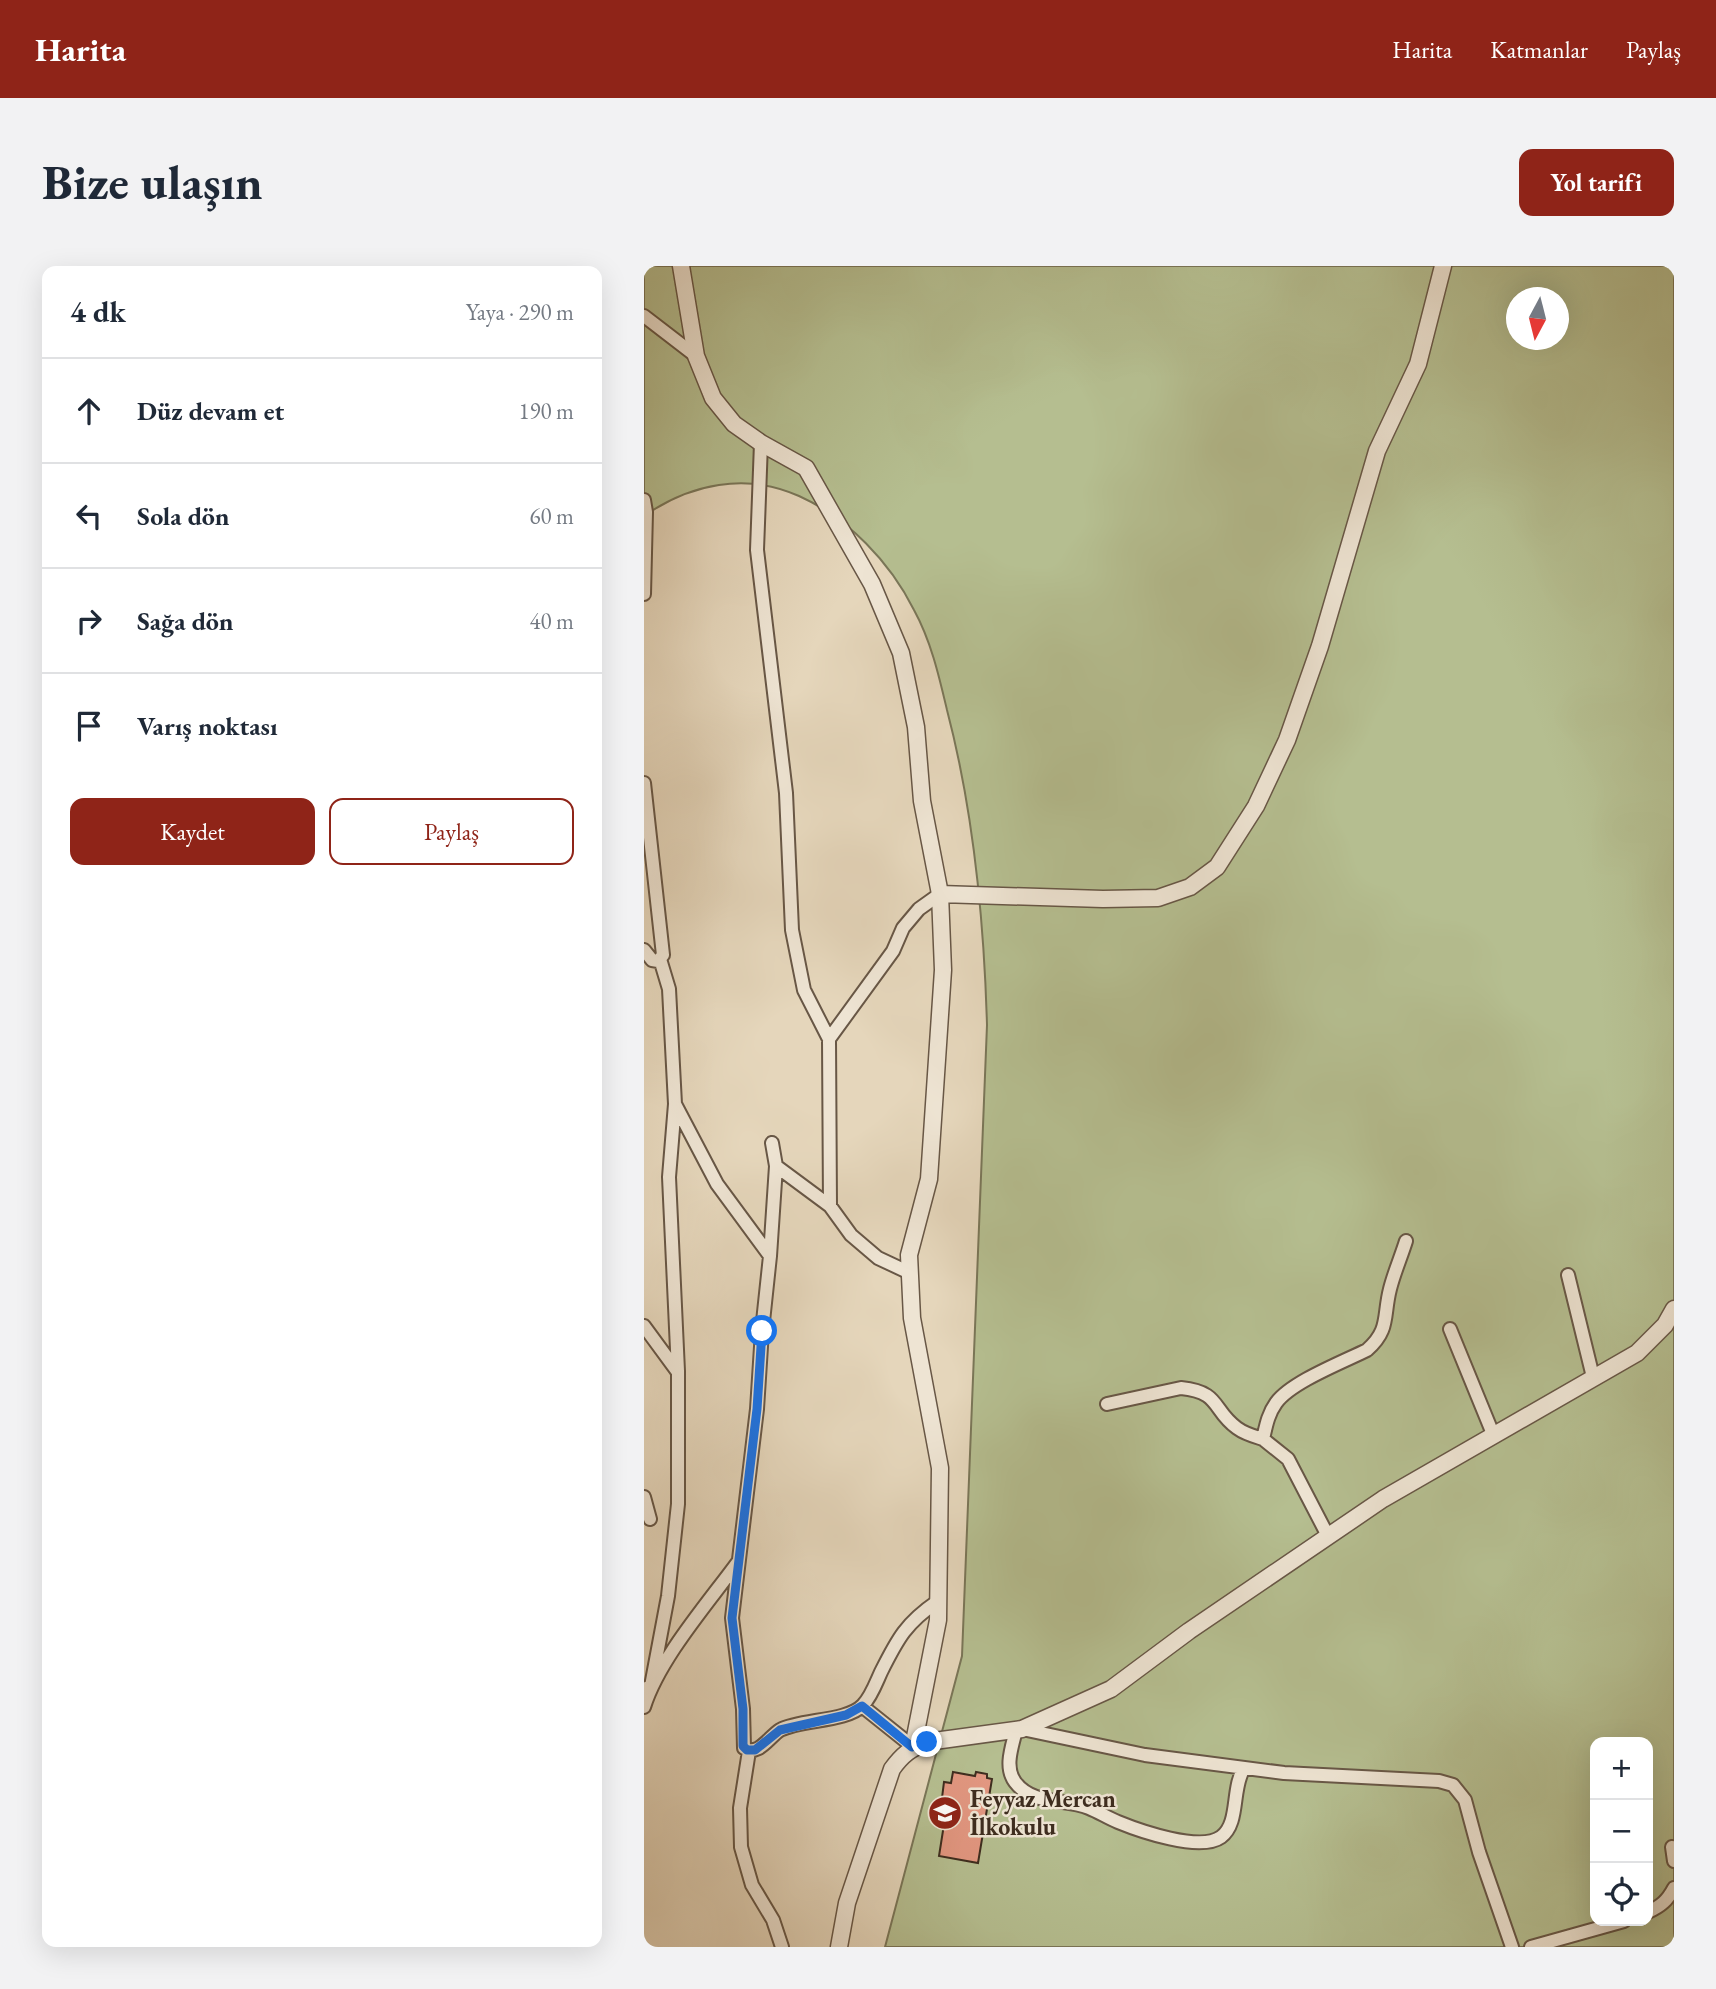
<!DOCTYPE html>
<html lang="tr">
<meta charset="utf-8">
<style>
:root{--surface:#fff;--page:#f2f2f3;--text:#1f2937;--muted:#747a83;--line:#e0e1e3;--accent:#8f2418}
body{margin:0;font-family:"EB Garamond",serif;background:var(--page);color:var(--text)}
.controls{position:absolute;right:21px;bottom:21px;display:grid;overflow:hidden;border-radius:14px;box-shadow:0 7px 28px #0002}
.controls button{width:63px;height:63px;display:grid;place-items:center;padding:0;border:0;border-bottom:2px solid var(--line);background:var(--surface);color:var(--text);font:35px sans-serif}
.compass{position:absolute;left:862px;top:21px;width:63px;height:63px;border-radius:50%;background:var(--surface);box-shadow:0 7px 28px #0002;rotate:187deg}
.stop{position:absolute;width:21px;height:21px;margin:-16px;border:5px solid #1a73e8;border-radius:50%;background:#fff}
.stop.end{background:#1a73e8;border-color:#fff;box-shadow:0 2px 7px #0008}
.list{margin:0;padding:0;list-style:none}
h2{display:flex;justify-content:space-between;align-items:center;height:91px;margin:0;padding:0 28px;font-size:30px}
h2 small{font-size:23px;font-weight:400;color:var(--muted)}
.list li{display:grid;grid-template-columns:46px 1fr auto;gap:21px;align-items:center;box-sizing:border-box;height:105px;padding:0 28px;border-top:2px solid var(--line)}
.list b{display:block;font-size:26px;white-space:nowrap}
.list em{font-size:23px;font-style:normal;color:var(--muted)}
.actions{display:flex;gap:14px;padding:21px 28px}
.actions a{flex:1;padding:16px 0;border:2px solid var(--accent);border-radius:14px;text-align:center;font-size:24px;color:var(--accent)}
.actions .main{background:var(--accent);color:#fff}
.icon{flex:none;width:38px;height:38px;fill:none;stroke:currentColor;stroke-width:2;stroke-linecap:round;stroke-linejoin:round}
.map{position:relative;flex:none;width:1030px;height:1681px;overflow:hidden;border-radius:14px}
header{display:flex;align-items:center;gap:42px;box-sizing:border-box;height:98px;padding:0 35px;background:var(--accent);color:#fff}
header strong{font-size:33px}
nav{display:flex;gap:38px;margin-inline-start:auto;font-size:24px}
.intro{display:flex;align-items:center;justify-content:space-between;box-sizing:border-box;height:168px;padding:0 42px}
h1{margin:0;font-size:49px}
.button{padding:18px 32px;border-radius:14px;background:var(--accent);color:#fff;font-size:24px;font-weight:700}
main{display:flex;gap:42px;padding:0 42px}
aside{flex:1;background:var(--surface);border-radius:14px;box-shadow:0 7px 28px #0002}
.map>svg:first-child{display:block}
</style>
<header>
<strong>Harita</strong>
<nav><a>Harita</a><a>Katmanlar</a><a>Paylaş</a></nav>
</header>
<div class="intro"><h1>Bize ulaşın</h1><a class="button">Yol tarifi</a></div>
<main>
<aside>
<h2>4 dk<small>Yaya · 290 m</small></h2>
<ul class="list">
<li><svg class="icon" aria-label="ahead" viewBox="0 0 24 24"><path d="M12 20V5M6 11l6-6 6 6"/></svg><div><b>Düz devam et</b></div><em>190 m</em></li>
<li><svg class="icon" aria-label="left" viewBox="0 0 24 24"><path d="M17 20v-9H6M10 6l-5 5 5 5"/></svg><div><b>Sola dön</b></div><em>60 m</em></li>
<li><svg class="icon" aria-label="right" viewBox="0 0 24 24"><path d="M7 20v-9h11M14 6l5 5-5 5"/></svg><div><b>Sağa dön</b></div><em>40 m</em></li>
<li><svg class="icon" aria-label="arrive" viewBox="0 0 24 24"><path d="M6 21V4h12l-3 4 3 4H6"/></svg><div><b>Varış noktası</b></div></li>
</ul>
<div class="actions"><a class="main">Kaydet</a><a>Paylaş</a></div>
</aside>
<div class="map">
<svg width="1030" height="1681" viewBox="0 0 1030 1681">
<rect width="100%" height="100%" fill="#e5d6bb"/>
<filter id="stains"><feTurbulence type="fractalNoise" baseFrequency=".00286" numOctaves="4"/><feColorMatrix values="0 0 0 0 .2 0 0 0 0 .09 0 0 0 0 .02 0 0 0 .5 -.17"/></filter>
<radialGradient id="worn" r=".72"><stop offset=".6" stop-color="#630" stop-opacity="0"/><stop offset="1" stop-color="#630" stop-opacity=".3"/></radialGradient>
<path fill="#b5be90" stroke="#7a7658" stroke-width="2" fill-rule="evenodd" d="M0,0H1030V1681H241L318,1390L343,759C340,653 330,547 303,444C295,410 287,375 270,344C246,296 204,252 155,230C102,206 46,218 0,250ZM872,32H914V74H872ZM951,1476H1004V1655H951Z"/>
<path fill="#e29781" stroke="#3e2d1f" stroke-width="2" d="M309,1506L331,1510L332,1506L343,1508V1512L348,1513L334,1597L295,1590L304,1533L298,1532L300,1516L307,1517Z"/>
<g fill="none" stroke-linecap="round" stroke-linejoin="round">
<g stroke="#685746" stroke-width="16">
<path id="minor" d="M0,50L52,90
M117,177L113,284L142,527L148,664L160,724L185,773L186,940L207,969L234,992L266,1007
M0,234L2,246L0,328
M0,517L19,689L14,695L8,694L0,684
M185,773L249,685L259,662L275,643L296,628
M31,838L73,918L126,990
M128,877L132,900L126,990L118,1065L113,1143L88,1352L99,1443L100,1482C114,1491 125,1471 136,1464C157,1453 203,1456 219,1439C227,1431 232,1417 237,1406C254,1372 262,1357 294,1335
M132,900L186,940
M924,1009L949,1111
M0,1060L33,1105
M806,1063L849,1168
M463,1138L537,1122C577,1126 568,1144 593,1162C601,1168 609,1170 619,1173
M0,1231L6,1253
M684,1270L644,1193L619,1173C622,1160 624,1148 632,1137C647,1116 699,1096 723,1084C746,1064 739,1050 746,1023C750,1007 757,991 762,975
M0,1423L7,1420L24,1330L34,1238V1105L25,911L31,838L25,723L16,693
M218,1440L268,1480
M0,1441C15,1393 64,1337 94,1296
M378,1463L501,1489L640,1507L795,1515L809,1519L821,1534L835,1586L868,1681
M372,1464C368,1481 360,1501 371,1516C389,1540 421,1532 445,1542C455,1546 464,1552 474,1556C496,1565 556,1586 577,1571C596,1557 587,1523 600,1502
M105,1485L96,1542L97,1581L108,1619L129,1654L138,1681
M1028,1581L1030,1595
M1004,1646C1017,1640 1023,1635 1030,1622
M887,1681L980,1655"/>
</g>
<g stroke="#685746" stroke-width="19">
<path id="tertiary" d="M37,0L52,90L69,132L90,158L117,177L162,202L228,318L257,387L272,461L278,535L296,628L299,704L285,913L265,989L268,1052L296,1202L294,1354L269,1481
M296,628L459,633L514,632L546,621L573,601L612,540L643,474L676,380L733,185L774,98L799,0
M195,1681L203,1637L248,1503C258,1489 267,1482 283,1476L378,1463L467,1423L545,1365L739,1233L993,1087L1021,1059L1030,1043"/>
</g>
<use href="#minor" stroke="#eee4d3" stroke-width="12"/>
<use href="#tertiary" stroke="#eee4d3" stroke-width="16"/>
</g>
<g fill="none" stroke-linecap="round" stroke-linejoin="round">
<path stroke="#1a73e8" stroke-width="9" d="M118,1065L113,1143L88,1352L99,1443V1480L103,1484H111L136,1464L202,1449L218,1440L268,1481L283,1476"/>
</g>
<defs>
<g id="school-disc" transform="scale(1.75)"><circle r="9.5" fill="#8f2418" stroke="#eee4d3"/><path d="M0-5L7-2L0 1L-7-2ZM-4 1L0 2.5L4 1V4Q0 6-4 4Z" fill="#fff"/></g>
</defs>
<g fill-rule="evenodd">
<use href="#school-disc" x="301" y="1547"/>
</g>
<g text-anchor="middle" stroke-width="5" stroke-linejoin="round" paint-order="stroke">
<g font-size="24" font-weight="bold" fill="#3e2d1f" stroke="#eee4d3" text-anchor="start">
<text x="326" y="1541">Feyyaz Mercan<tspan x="326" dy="28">İlkokulu</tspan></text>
</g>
</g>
<rect width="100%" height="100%" filter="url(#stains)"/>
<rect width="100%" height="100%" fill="url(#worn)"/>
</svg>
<div class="controls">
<button>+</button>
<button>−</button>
<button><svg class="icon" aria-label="locate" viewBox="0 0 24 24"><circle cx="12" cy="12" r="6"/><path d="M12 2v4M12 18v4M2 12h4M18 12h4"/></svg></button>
</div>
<svg class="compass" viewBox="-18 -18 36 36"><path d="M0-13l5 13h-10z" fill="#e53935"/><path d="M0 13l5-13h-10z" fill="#747a83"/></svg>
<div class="stop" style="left:118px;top:1065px"></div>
<div class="stop end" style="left:283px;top:1476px"></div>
</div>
</main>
